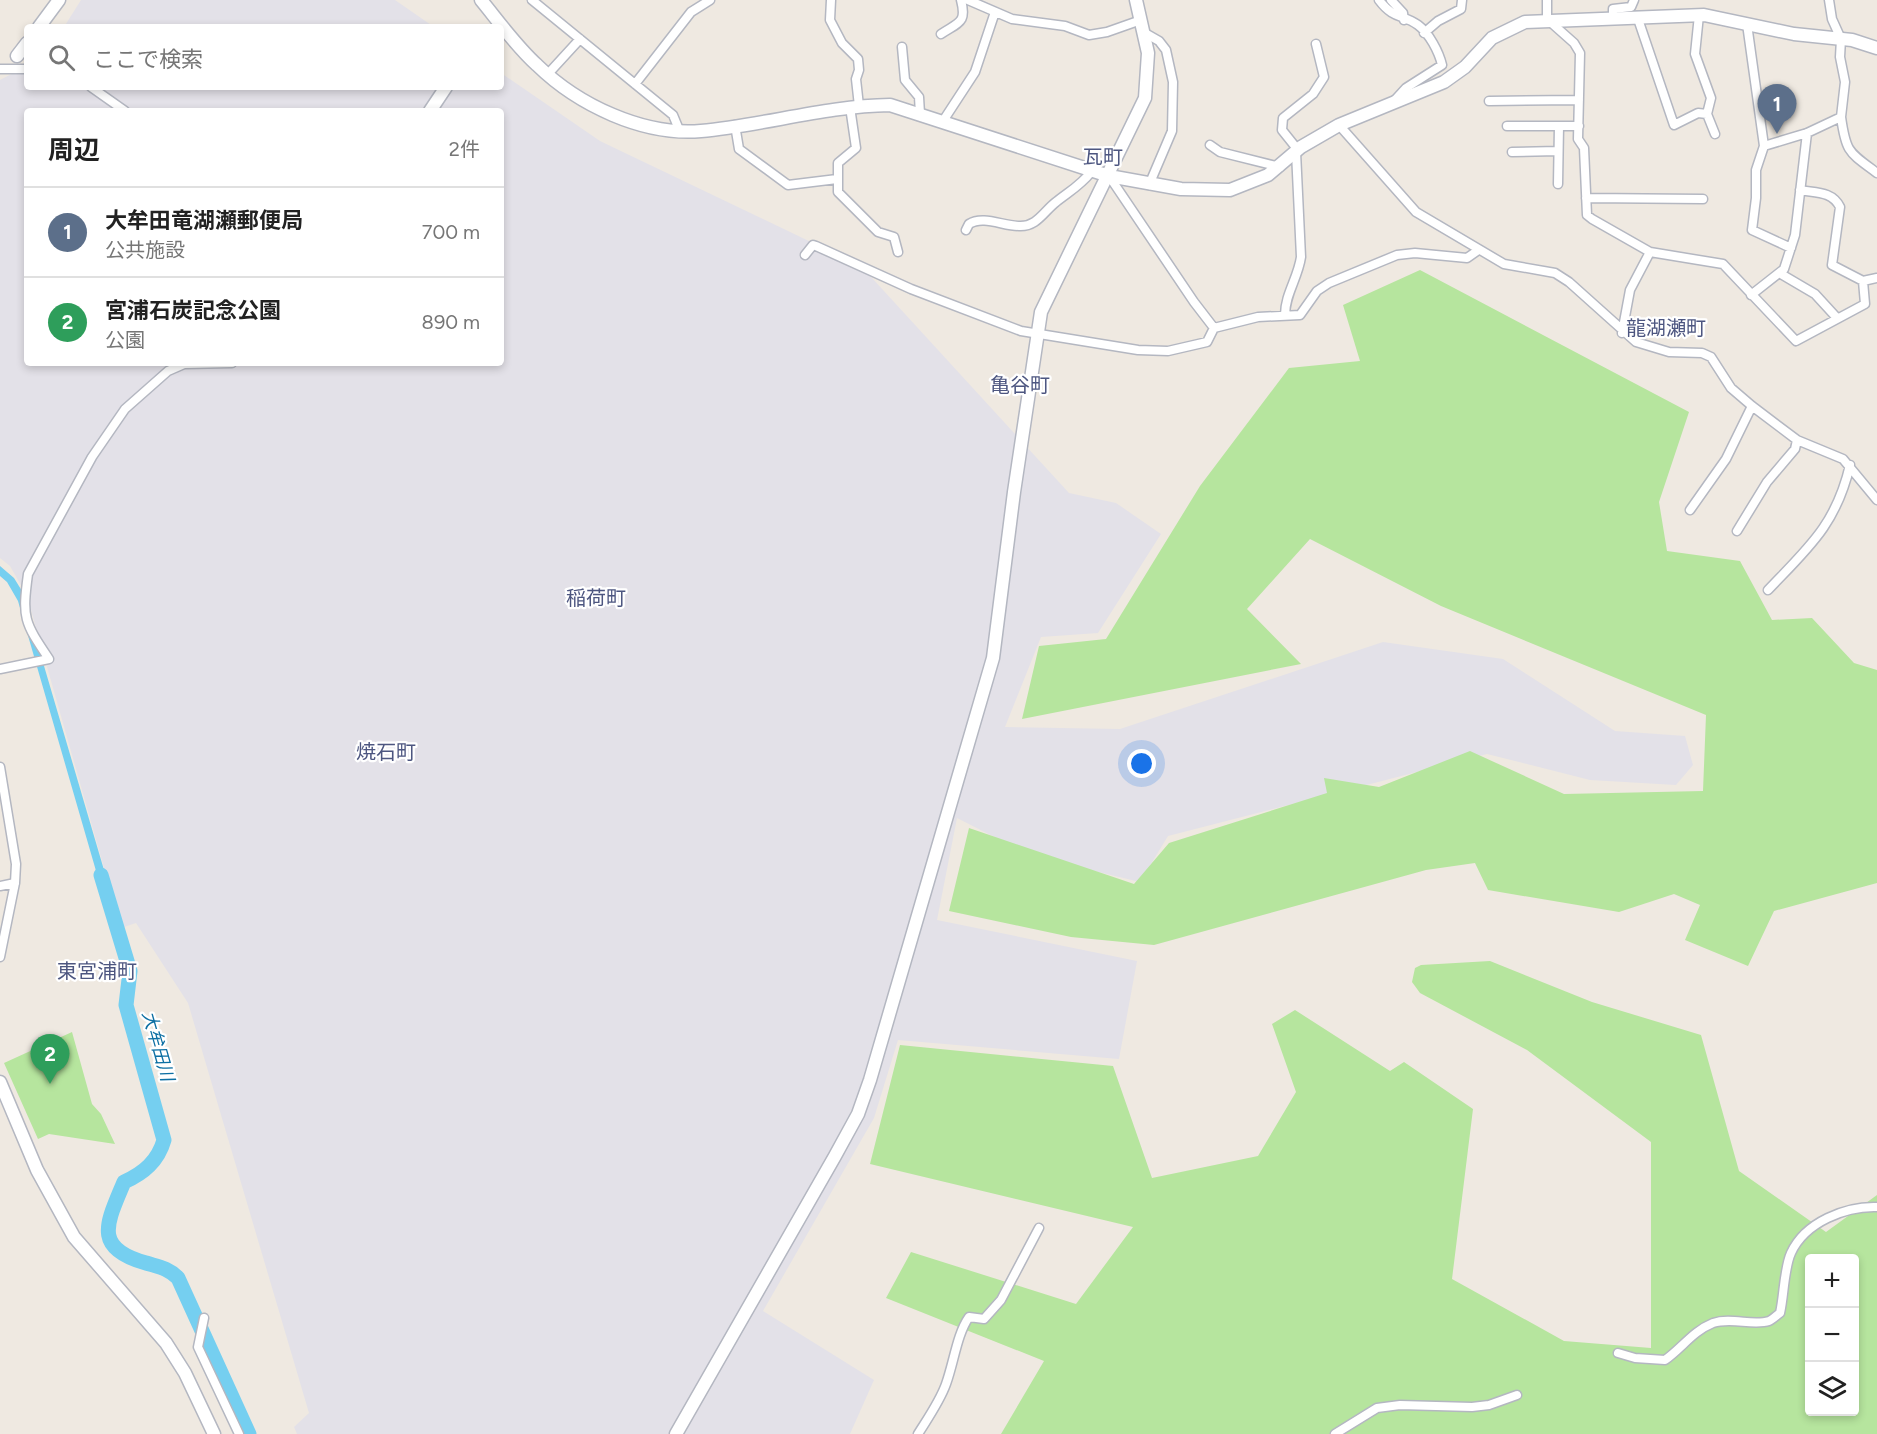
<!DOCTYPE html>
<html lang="ja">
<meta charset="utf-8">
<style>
:root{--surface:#fff;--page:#f6f6f6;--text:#222;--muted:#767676;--line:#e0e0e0;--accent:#4264fb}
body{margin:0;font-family:Figtree,"Noto Sans JP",sans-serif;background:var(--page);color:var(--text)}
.controls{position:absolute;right:18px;bottom:18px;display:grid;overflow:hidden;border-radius:6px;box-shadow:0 3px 9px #0003}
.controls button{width:54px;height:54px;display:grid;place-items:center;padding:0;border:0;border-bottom:2px solid var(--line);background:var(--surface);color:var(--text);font:30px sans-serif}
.you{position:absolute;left:1142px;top:764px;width:21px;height:21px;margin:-15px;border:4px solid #fff;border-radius:50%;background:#1a73e8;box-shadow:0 0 0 9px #1a73e833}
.badge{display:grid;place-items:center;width:39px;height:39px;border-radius:50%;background:var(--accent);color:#fff;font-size:20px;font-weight:700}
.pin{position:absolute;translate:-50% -50px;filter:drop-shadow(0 2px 3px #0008)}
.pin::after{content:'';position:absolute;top:32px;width:21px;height:18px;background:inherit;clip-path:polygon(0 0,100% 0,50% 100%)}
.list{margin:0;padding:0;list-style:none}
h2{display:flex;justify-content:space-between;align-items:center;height:78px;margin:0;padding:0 24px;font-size:26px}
h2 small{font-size:20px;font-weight:400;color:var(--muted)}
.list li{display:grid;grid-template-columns:39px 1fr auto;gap:18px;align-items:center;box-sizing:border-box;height:90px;padding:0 24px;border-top:2px solid var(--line)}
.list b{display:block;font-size:22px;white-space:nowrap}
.list p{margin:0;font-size:20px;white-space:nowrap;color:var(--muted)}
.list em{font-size:20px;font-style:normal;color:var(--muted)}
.icon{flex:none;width:33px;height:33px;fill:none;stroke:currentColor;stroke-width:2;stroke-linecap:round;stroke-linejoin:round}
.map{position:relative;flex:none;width:1877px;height:1434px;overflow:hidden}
.search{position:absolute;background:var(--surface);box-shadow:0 3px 9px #0003;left:24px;top:24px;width:480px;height:66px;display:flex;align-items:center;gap:15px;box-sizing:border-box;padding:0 21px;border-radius:6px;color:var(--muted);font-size:22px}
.panel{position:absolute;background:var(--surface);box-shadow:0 3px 9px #0003;left:24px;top:108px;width:480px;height:258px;border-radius:6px}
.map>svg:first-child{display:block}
</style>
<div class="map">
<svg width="1877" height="1434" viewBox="0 0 1877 1434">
<rect width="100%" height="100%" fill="#efe9e1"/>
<path fill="#e3e1e8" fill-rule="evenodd" d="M81,0H395L434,27H64Z
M27,66V87H501V73L600,141L861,266L1069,493L1116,503L1161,534L1098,633L1041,637L1005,727L1120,729L1383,642L1503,659L1615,731L1685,736L1693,765L1676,785L1590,780L1487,754L1168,836L1140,882L1032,856L957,818L937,920L1137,961L1119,1059L898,1040L874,1118L763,1311L874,1380L850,1434H297L294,1427L309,1413L188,1003L136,923L121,928L27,596L10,566L0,558V80ZM27,111H501V363H27Z"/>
<path fill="#b6e59e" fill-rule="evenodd" d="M1420,270L1689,412L1659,502L1667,551L1740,561L1772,620L1812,618L1854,663L1877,670V883L1774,911L1748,966L1685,940L1700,905L1674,894L1619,912L1488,890L1475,863L1426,870L1154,945L1071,937L949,911L969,828L1134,884L1169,843L1327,793L1324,778L1379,787L1470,751L1564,794L1703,791L1706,715L1441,606L1310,539L1247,609L1301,664L1022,719L1039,646L1106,639L1200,486L1289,368L1360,361L1343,305Z
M1490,961L1592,1002L1701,1035L1739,1171L1826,1232L1877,1195V1434H1001L1044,1361L886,1298L911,1252L1076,1304L1133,1227L870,1164L900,1045L1113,1066L1152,1178L1258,1156L1296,1092L1272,1024L1295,1010L1390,1071L1404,1062L1473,1109L1452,1279L1564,1341L1651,1348V1142L1527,1050L1420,993L1412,982L1415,968L1421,965ZM1810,1258H1854V1412H1810Z
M72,1032L92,1104L101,1114L115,1144L49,1134L38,1139L4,1063Z"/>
<path fill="#75cff0" d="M0,566L14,578L22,591L109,887L105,902L18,601L7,582L0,576Z"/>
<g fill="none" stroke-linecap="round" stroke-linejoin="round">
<path stroke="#75cff0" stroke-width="15" d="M101,875L130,971L126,1005L164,1140C158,1161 144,1173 124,1182C107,1223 92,1248 146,1263C159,1267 168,1268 178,1278L249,1434"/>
<g stroke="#b4b7c1" stroke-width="11">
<path id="street" d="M532,0L673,115L680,132
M831,0L830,20L842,43L858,59L859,70L856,79L859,106
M968,0L1012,19L1065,26L1089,35L1107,32L1141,20
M1379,0C1394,20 1403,14 1418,25C1429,33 1439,52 1442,65L1406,88L1395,100
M1391,0L1403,13L1404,20
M1547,0V19L1574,43L1580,53L1578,139L1584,148L1587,215L1592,219L1650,252L1723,264L1796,341L1865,304L1863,281L1877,278
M1699,15L1695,54L1711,98L1707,114
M1637,16L1674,125L1698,113L1707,114L1715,134
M1613,17V9L1631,7L1634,0
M1747,24L1764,146L1756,170V198L1752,230L1791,248
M1145,33L1159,41L1166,50L1173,82L1172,131L1149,185
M1424,33L1438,21L1461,9L1462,0
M941,34C959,22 967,23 961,0
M902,47L905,80L919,97L920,114
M0,69H27
M547,75L580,39
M635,84L691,12L710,0
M91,87L125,111
M1489,101L1579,100
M850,107L856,148L838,163V192L878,232L894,237L898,252
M1841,117C1846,153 1849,152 1877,173
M943,121L975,72L995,12
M735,125L739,149L788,185L837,179
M1339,125L1416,212L1504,264L1555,273L1569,282L1636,342L1669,352L1702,353L1711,357L1731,388L1752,406L1797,440L1843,459L1877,500
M1507,126H1579
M1210,145L1220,152L1280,167
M1764,146L1807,133L1841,117L1845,82L1840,57L1841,39L1832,19L1829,0
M1298,150L1282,130L1283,118L1313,94L1324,77L1316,44
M1512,152L1558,151
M1109,176L1194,302L1214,328
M1558,184L1559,126
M1800,190C1816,193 1832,191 1840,207L1832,265L1863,281
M1586,198L1703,199
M966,230L969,224C983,215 1003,226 1019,226C1037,227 1044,211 1056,202C1070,191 1081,185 1091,172
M805,255L813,245L816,246L911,289L1021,331L1138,350L1168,351L1207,342L1214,328L1258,317L1300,315L1317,291L1329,283L1397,255L1415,253L1467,258L1477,251
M1781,274L1815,294L1837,318
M1751,295L1784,269L1795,235L1807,133
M1285,315C1285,294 1298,278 1301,257L1296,152
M1622,333L1630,290L1650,252
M1690,510L1726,459L1752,406
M1737,531L1767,482L1795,449L1797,440
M1768,590C1808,548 1836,525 1850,465
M0,669L49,659C24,622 22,618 28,574L92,457L125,409L168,371L184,364L232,363
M0,767L16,864L15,883L0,957
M0,886L15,883
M204,1318L198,1347L239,1434
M1618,1353L1635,1358L1665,1360C1682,1348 1693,1331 1713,1323C1731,1317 1753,1326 1769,1321C1772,1320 1777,1315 1780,1313C1784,1296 1784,1268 1791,1253C1805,1222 1846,1206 1877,1207
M918,1434C928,1418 940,1401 946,1384C954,1362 957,1334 969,1317L984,1319L1001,1300L1039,1228
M1335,1434L1377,1408L1400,1405L1472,1407L1489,1405L1517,1395"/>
</g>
<g stroke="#b4b7c1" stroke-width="15">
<path id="secondary" d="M481,0C499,22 516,46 537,65C578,105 643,136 701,131C765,125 826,106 890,105L1109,176L1181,189L1230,190L1268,175L1301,147L1339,125L1444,82L1465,67L1492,38L1525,22L1704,15L1794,34L1852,40L1877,48
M39,27L59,0
M17,56L27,43
M430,111L446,87
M0,1082L37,1170L74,1237L166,1343L185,1373L214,1434
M676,1434L835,1156L858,1114L870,1080L993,658L1014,492L1041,312L1145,98L1148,53L1136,0"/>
</g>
<use href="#street" stroke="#fff" stroke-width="8"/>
<use href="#secondary" stroke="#fff" stroke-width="12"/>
</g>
<g text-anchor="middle" stroke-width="4.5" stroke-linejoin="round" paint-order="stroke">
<g font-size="18" font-style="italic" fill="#0d6fa3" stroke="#fff">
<text transform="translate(158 1046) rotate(74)" y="6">大牟田川</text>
</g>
<g font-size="20" fill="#4d5680" stroke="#fff">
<text x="1103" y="164">瓦町</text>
<text x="1666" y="335">龍湖瀬町</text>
<text x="1020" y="392">亀谷町</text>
<text x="596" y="605">稲荷町</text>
<text x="386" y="759">焼石町</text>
<text x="97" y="978">東宮浦町</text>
</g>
</g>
</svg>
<div class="controls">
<button>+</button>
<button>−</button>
<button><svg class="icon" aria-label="layers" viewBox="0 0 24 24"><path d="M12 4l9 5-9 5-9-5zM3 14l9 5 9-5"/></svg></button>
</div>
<div class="you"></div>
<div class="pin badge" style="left:1777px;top:134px;background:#5c6f8a">1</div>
<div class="pin badge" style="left:50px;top:1084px;background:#2e9e5b">2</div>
<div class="search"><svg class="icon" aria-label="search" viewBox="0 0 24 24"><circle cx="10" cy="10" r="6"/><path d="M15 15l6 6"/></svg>ここで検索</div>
<section class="panel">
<h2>周辺<small>2件</small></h2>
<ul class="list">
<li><span class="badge" style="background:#5c6f8a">1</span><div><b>大牟田竜湖瀬郵便局</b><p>公共施設</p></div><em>700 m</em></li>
<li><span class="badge" style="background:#2e9e5b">2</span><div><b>宮浦石炭記念公園</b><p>公園</p></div><em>890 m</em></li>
</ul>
</section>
</div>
